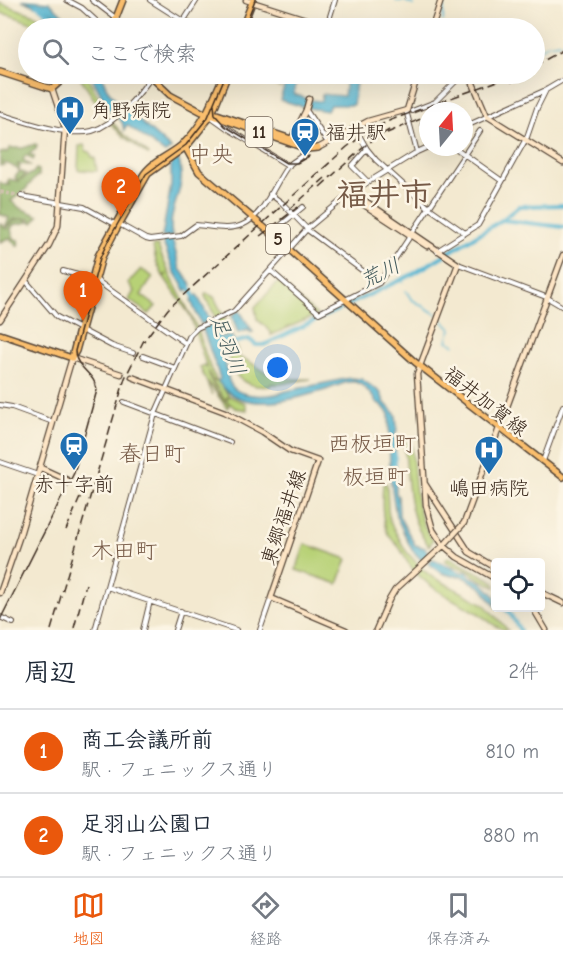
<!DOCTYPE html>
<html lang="ja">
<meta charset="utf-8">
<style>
:root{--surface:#fff;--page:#f6f6f7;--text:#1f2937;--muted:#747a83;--line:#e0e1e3;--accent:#ea580c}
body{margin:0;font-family:"Comic Neue","Klee One",sans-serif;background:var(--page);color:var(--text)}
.controls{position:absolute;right:18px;bottom:18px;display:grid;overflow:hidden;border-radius:6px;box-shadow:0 6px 24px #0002}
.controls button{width:54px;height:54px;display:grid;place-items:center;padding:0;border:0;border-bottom:2px solid var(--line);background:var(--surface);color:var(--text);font:30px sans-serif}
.compass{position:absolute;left:419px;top:102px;width:54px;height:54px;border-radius:50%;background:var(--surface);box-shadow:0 6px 24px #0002;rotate:18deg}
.you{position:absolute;left:278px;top:368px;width:21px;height:21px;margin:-15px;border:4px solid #fff;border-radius:50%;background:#1a73e8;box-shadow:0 0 0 9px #1a73e833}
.badge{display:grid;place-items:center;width:39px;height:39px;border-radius:50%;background:var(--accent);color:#fff;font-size:20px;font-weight:700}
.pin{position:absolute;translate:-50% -50px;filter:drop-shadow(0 2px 3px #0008)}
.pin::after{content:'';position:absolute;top:32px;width:21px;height:18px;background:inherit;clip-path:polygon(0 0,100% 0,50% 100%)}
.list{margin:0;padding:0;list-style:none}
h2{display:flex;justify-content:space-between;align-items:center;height:78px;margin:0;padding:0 24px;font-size:26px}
h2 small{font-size:20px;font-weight:400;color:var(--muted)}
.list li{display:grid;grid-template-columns:39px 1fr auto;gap:18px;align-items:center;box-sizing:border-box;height:84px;padding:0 24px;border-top:2px solid var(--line)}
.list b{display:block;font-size:22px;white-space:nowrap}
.list p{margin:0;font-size:20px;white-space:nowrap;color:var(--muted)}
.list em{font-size:20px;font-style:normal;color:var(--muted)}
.icon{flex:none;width:33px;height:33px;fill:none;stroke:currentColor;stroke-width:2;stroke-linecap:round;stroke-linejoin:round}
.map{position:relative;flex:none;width:563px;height:630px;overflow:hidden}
.search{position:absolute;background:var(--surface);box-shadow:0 6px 24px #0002;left:18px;right:18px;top:18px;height:66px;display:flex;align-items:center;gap:15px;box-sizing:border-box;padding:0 21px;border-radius:33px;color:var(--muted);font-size:22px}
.sheet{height:246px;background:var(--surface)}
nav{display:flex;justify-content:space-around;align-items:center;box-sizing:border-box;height:84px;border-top:2px solid var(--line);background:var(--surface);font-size:16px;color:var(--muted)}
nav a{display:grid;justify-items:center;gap:3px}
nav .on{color:var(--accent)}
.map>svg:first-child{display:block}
</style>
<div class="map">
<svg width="563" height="630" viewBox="0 0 563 630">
<rect width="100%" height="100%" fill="#fcf5e5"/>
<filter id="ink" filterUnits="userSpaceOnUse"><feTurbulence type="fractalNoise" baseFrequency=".0167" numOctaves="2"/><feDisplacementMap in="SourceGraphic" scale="12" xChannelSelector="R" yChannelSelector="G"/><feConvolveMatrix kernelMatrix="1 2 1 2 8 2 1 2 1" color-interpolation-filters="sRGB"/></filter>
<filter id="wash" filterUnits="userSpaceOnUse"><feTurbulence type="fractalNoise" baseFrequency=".008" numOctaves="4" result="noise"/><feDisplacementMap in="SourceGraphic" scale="24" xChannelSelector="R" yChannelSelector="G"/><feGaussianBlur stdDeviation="1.35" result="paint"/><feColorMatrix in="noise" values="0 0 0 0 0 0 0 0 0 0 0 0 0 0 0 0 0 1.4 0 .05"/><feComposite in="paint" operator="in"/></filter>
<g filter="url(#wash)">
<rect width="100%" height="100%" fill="#f3e9d0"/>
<path fill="#b7d176" stroke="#797e4a" stroke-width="1.5" d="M0,3L35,15L55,28C37,29 20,16 0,13Z
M78,74L86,75L112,122L123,134L149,154L148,155L124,137L107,120Z
M251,74H286L280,87L250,76Z
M84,145L86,151L90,152L92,157L95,158L97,171L78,170L79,146Z
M153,246H158C168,276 185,301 198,330C204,346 207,365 216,379L213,381L208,371C211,384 219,397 229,405L227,408L208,382L212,395L200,367L205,365L207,369L190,315L164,277L167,274L163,276L156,261Z
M141,269L153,277L141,295L156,306L149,314L129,300L134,291L128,283Z
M279,281L317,315L271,335V332L257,319L255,307Z
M206,293L214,297L231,331L224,334L205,296Z
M236,346L240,358C250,360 256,367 265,372C281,380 295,379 311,379L280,384H271L270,386C245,389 228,375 228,349Z
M217,380L229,396L245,403L247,410L235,408L227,401L228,396L225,400L213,382Z
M411,442C416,474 412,514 433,540L429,546C405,516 409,479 404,443Z
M383,483L387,484L388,510L390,522L406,551L421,568L431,576L484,604L508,630C497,630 486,618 476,612C449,597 416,583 402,552C399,545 392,541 388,534C381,519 382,500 383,483Z
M305,544L347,559L338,584L296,570Z
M449,557L495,582V587L473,575L472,573C463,568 454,567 445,560Z"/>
<path fill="#91b367" stroke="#666e42" stroke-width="1.5" d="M35,144L37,145L36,149L29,154L34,156V158L33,160L26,155L23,160L30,165L18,164L17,165L20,166L19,170C13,167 12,164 3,163L4,165L0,166V153L7,152L10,148H23Z
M36,169L39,170V176H37L25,190L11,201L20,208L39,216L33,223L30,219H15L5,227L9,218L0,214V182L4,185H11L7,183L9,179L18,181L15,177L20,171L26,174L19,180L33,173Z
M24,219L30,222L13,225L11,230L14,239L19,240L18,246L9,238L0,242V223L6,229L15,220Z"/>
<path fill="#54b5d2" stroke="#487078" stroke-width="1.5" d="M22,0L49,2L77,28H62L55,14Z
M90,74H101L107,89L115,99L171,149L165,153L127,125L124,130L122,122L108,108Z
M288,74H297L294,94L308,99L305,107L280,100Z
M344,74H357L353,105H330L327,111L308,108L310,100L321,101L322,94L344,96L346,76Z
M177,156C191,187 166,206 172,236L162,237L171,185V163L169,161Z
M172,238L180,269L192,285L186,291L174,271L162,240Z
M197,295L210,320L201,324L191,301Z
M239,310L253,332L250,333L249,330L238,333L232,316Z
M212,322L219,337L232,336L235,344L224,346C226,357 225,373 230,383C237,399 272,397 286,391L350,378L361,379L380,392L385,403L396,415L397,429L395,436L396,494L398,496L399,516L415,545L425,548L430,556L423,562L412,550L396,516L390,476L389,414L381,404L377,403C373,397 364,385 358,383C348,378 332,389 322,391C289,401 242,414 218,382L220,378L203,330L202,326Z
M433,559L461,572H467L471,577L482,582L495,596L496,607L482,588L462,576H452L442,573L428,563Z"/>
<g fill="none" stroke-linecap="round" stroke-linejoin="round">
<path stroke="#54b5d2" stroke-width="1.5" d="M396,1H406L408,3
M408,2L413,5
M443,21L444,2
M551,44L562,43
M534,49L542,48L548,44
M402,279L403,282
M406,291L411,299L436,314
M443,321L451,329L450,332
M449,334L447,341L455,345"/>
<path stroke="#54b5d2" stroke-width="4" d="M37,5L61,22L67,28
M502,220L519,206L563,205
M189,285L195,300
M232,343L249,339L256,345H264L413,274L502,220L563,227
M394,471L395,454
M504,608L509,612L520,630"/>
</g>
</g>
<g filter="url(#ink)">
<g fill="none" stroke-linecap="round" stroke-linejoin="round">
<path stroke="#cec3ac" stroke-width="4" stroke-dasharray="4 2" stroke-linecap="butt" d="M0,192L21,196"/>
<g stroke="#574739" stroke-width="6">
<path id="tertiary" d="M67,0L82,8L104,28
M92,0L117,19
M150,0L183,21L202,28
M327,26L335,0
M179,28L197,0
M306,110L328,143
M412,111L435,102L463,74
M0,114C22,121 70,137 92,131C116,124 140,94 153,74
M213,118L227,128L289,166
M423,124L428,128
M464,127L546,90L563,80
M355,128L367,149L376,160L428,207L465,233
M454,147L502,181
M367,149L352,166L368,182
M417,152L428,147
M270,194L282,203L309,231L379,283
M21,196L84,207L115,224H119L146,239L150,240L181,236L196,225C210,226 228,231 242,225C264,216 274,185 287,167C293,160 303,158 307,149
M271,233L303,207
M437,251L478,225L527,137L537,108L546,90
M458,264L546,297L563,307
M63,271L96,280L185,343
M271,271L319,313L379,283L480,131
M26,281L57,317L112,346L133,353
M143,356L175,368
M124,402L230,442
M0,405L12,407L53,422
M543,461L563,406
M0,462L38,475
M107,587L236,630
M0,617L13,623
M95,630L155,414L190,335L197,328L234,311L307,229L331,209L352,192L417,152L406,110
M143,630L150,601
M175,630L181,611
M260,630L271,598"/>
</g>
<g stroke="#574739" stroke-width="7">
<path id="secondary" d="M246,0L334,28
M432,28L441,0
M469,74L487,116L563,163
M291,140L306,110L309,99
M318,148L368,121L407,110L418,74
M352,192L458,264L417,374L426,505L433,530L443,545L457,557L496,579
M349,195L427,246
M0,320L49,245L58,226L65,128L52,89
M132,377L225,412L262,432L290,451L318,461L271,598L346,630
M41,468L67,480
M425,484L469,552L496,568
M464,523L563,255
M540,592L563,603
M0,593L19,538L72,358L121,374
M533,608L546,630
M376,630L389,600L395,590L444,545"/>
</g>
<g stroke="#574739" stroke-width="8">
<path id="primary" d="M112,28L123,0
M242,28L253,0
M0,72L52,89L69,74
M148,74L170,95L202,112L307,149L318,148
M211,112L306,144L311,148
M183,143L199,172L273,235L415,362L563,477
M142,177C152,160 172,155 185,142C205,122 213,99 224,74
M0,334L72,358
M72,357L98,256L130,198
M72,358L76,351L102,257L116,230L148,174L187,146L211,116L228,74"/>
</g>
<use href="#tertiary" stroke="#fff" stroke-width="4"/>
<use href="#secondary" stroke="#fde5c5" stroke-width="4.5"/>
<use href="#primary" stroke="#fabe6d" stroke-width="5"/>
<path stroke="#3b2a1e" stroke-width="1.5" d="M244,28L255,0
M214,104L215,115L225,126L286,163H297L309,156
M0,620L74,473L97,390C95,373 75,368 75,351L100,258L108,241L146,174L186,145L208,117L226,74"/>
<path stroke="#3b2a1e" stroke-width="1.5" stroke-dasharray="9 4.5" stroke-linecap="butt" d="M534,66L563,50
M511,82L532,74
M387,133L428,116
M320,187L367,144L392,128
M289,210L325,178
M260,236L298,207
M66,530L85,486
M74,628L86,584
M51,630L125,378L143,342L168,309L347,147L370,130L391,120L517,74"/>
<g stroke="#574739" stroke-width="7" stroke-linecap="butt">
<path id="secondary-bridge" d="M446,543L464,523"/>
</g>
<use href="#secondary-bridge" stroke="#fde5c5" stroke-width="4.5"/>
</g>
</g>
<defs>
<g id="hospital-pin" transform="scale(1.5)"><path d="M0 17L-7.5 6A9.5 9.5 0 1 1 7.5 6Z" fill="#1f6fb2" stroke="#fcf5e5"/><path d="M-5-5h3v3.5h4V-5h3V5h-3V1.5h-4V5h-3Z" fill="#fff"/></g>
<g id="station-pin" transform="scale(1.5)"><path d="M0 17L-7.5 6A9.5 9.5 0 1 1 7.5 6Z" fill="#1f6fb2" stroke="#fcf5e5"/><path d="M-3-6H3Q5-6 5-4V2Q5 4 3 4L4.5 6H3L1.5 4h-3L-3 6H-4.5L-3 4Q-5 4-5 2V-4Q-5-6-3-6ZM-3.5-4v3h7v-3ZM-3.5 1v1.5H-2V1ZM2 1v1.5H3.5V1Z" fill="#fff"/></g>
</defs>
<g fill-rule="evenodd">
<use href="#hospital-pin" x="70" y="110"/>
<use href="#station-pin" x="305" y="132"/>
<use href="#station-pin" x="74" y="446"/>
<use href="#hospital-pin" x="489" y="450"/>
</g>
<g text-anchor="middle" stroke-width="5" stroke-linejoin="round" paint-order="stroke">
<g fill="#fcf5e5" stroke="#75675a" stroke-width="1.5">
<rect x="245.5" y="117" width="27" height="30" rx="4.5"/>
<rect x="266" y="224" width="24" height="30" rx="4.5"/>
</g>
<g font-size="18" font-weight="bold" fill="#3b2a1e">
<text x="259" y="138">11</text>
<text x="278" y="245">5</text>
</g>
<g font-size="20" fill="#3b2a1e" stroke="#fcf5e5" text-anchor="start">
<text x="91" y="117">角野病院</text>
<text x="326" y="139">福井駅</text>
<text x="74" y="491" text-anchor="middle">赤十字前</text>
<text x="489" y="495" text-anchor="middle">嶋田病院</text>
</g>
<g font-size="20" fill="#3b2a1e" stroke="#fcf5e5">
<text transform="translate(486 401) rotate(38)" y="7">福井加賀線</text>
<text transform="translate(283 517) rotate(-71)" y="7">東郷福井線</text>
</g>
<g font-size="21" font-style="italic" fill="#445b5d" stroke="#fcf5e5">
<text transform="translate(380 273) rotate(-26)" y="7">荒川</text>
<text transform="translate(228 345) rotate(69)" y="7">足羽川</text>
</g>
<g font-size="22" fill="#765a47" stroke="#fcf5e5">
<text x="211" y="162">中央</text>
<text x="372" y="451">西板垣町</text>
<text x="152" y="461">春日町</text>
<text x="375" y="484">板垣町</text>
<text x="124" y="558">木田町</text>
</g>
<g font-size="32" font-weight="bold" fill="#765a47" stroke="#fcf5e5">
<text x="384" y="205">福井市</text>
</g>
</g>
</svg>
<div class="controls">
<button><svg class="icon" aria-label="locate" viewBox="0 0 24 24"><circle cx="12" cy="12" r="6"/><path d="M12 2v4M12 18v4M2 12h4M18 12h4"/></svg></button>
</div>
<svg class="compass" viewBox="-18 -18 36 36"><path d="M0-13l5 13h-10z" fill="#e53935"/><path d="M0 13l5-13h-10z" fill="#747a83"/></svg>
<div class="you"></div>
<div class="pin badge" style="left:83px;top:321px">1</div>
<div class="pin badge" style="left:121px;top:217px">2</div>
<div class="search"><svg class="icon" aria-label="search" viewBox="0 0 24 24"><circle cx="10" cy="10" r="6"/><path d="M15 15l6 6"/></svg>ここで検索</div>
</div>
<section class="sheet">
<h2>周辺<small>2件</small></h2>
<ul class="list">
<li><span class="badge">1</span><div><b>商工会議所前</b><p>駅 · フェニックス通り</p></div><em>810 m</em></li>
<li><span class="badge">2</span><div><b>足羽山公園口</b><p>駅 · フェニックス通り</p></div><em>880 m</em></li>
</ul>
</section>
<nav>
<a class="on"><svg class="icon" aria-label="map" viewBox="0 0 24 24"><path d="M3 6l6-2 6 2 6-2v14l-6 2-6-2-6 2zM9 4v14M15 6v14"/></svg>地図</a>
<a><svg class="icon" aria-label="directions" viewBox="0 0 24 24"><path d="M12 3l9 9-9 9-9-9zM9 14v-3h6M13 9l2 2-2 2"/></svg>経路</a>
<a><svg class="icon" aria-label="saved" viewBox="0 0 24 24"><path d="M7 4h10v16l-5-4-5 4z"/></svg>保存済み</a>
</nav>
